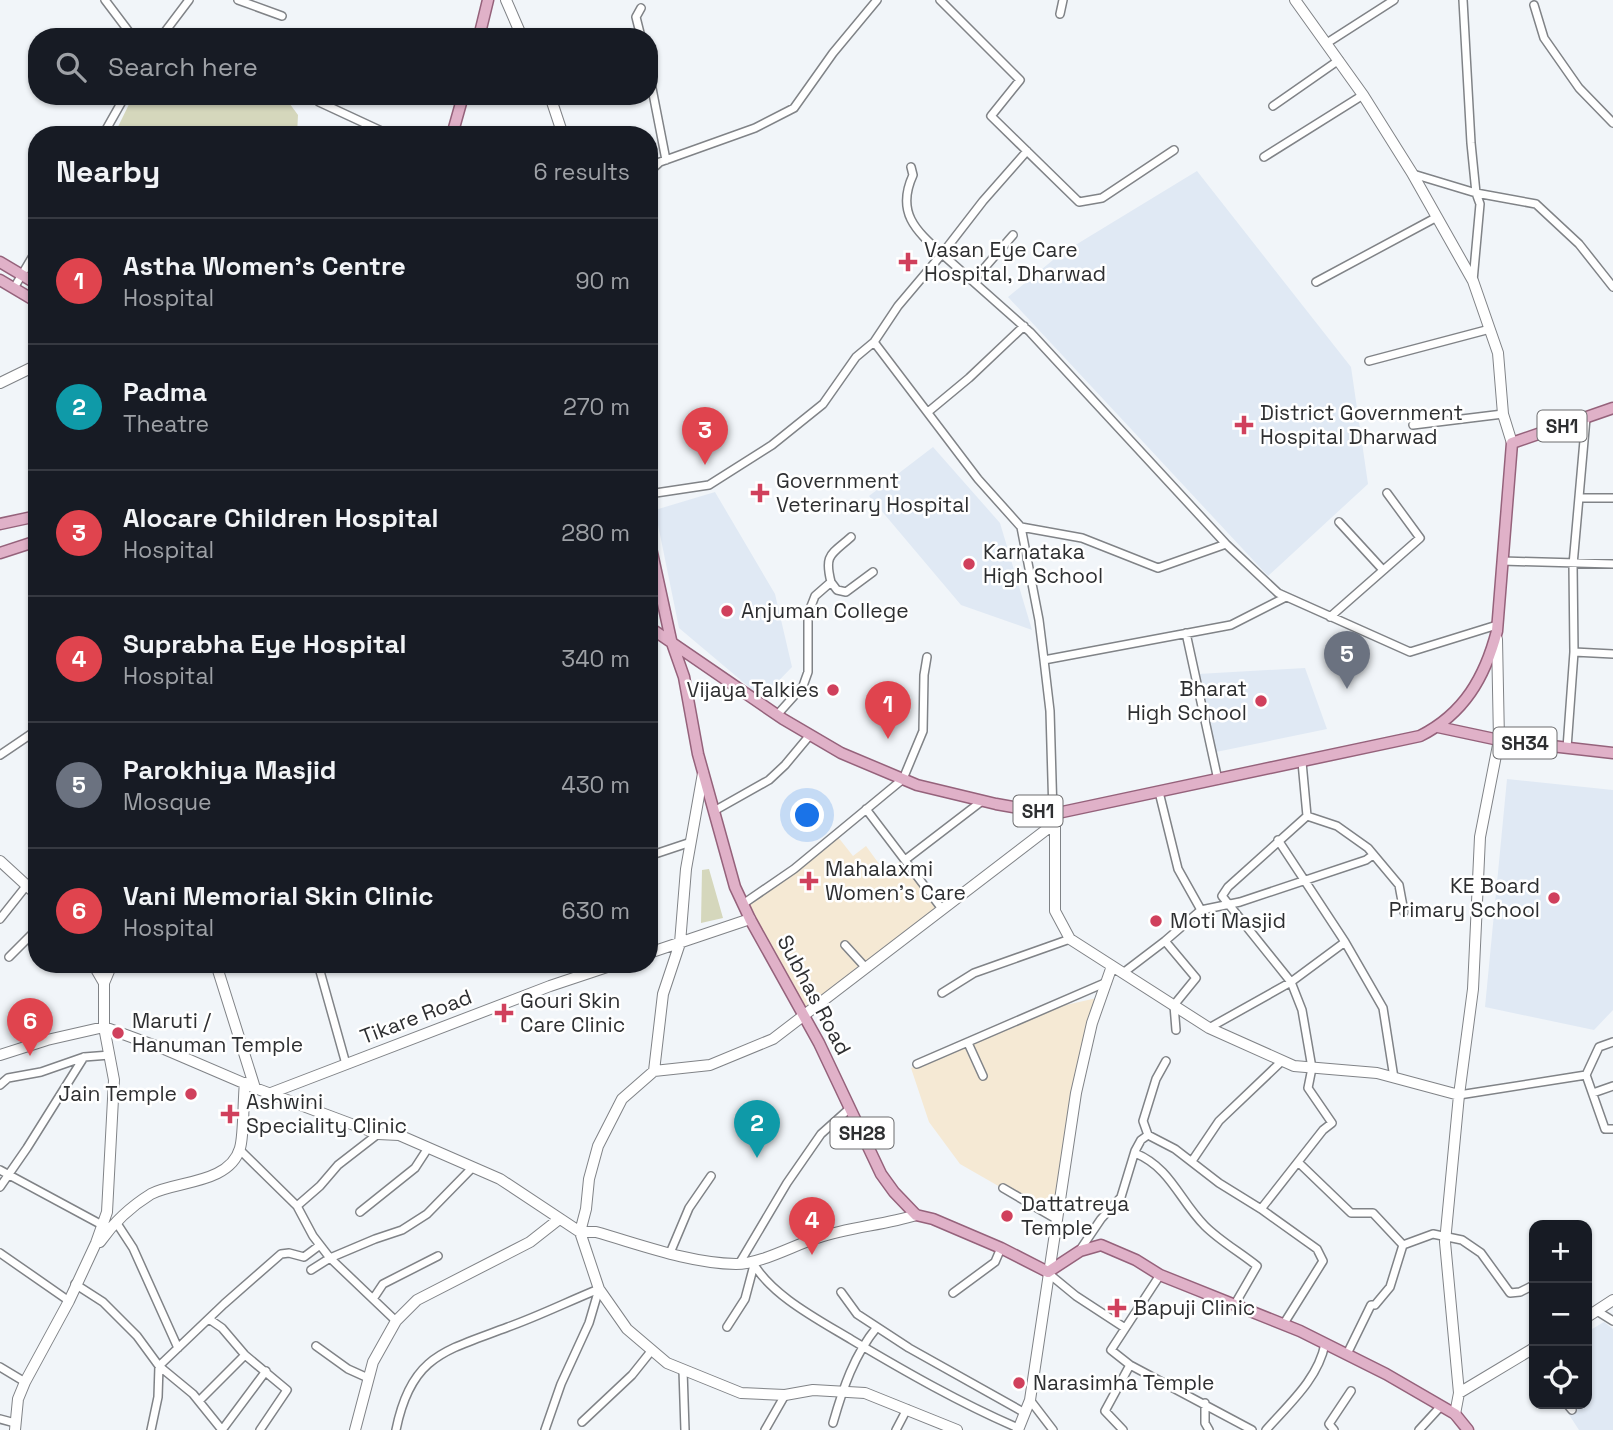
<!DOCTYPE html>
<meta charset="utf-8">
<style>
:root{--surface:#171b24;--page:#242831;--text:#f1f3f6;--muted:#9ea1a6;--line:#363941;--accent:#d0405c}
body{margin:0;font-family:"Space Grotesk",sans-serif;background:var(--page);color:var(--text)}
.controls{position:absolute;right:21px;bottom:21px;display:grid;overflow:hidden;border-radius:14px;box-shadow:0 2px 5px #0004}
.controls button{width:63px;height:63px;display:grid;place-items:center;padding:0;border:0;border-bottom:2px solid var(--line);background:var(--surface);color:var(--text);font:35px sans-serif}
.you{position:absolute;left:808px;top:816px;width:24px;height:24px;margin:-18px;border:5px solid #fff;border-radius:50%;background:#1a73e8;box-shadow:0 0 0 10px #1a73e833}
.badge{display:grid;place-items:center;width:46px;height:46px;border-radius:50%;background:var(--accent);color:#fff;font-size:23px;font-weight:700}
.pin{position:absolute;translate:-50% -58px;filter:drop-shadow(0 2px 4px #0008)}
.pin::after{content:'';position:absolute;top:37px;width:24px;height:21px;background:inherit;clip-path:polygon(0 0,100% 0,50% 100%)}
.list{margin:0;padding:0;list-style:none}
h2{display:flex;justify-content:space-between;align-items:center;height:91px;margin:0;padding:0 28px;font-size:30px}
h2 small{font-size:23px;font-weight:400;color:var(--muted)}
.list li{display:grid;grid-template-columns:46px 1fr auto;gap:21px;align-items:center;box-sizing:border-box;height:126px;padding:0 28px;border-top:2px solid var(--line)}
.list b{display:block;font-size:26px;white-space:nowrap}
.list p{margin:0;font-size:23px;white-space:nowrap;color:var(--muted)}
.list em{font-size:23px;font-style:normal;color:var(--muted)}
.icon{flex:none;width:38px;height:38px;fill:none;stroke:currentColor;stroke-width:2;stroke-linecap:round;stroke-linejoin:round}
.map{position:relative;flex:none;width:1613px;height:1430px;overflow:hidden}
.search{position:absolute;background:var(--surface);box-shadow:0 2px 5px #0004;left:28px;top:28px;width:630px;height:77px;display:flex;align-items:center;gap:18px;box-sizing:border-box;padding:0 24px;border-radius:28px;color:var(--muted);font-size:26px}
.panel{position:absolute;background:var(--surface);box-shadow:0 2px 5px #0004;left:28px;top:126px;width:630px;height:847px;border-radius:28px}
.map>svg:first-child{display:block}
</style>
<div class="map">
<svg width="1613" height="1430" viewBox="0 0 1613 1430">
<rect width="100%" height="100%" fill="#f1f5f9"/>
<path fill="#f5e9d4" d="M838,837L853,856L866,846L885,872L903,859L940,905L806,1011L749,905Z
M1101,997L1092,1023L1056,1219L960,1164L929,1122L911,1068L1044,1010Z"/>
<path fill="#e0e9f4" d="M1197,171L1351,367L1368,484L1268,576L1008,297L1059,255Z
M933,447L1000,523L1032,630L961,605L869,496Z
M715,492L775,594L792,667L762,698L679,628L655,510Z
M1305,668L1327,729L1216,752L1198,674Z
M1507,779L1613,790V1010L1594,1030L1485,1007Z
M1604,1322L1613,1329V1430H1579L1562,1404H1587V1332Z"/>
<path fill="#d5d7bc" d="M133,96H284L298,115L297,135H114Z
M709,869L723,918L701,923L702,870Z"/>
<g fill="none" stroke-linecap="round" stroke-linejoin="round">
<g stroke="#808387" stroke-width="10">
<path id="street" d="M105,0L133,37
M238,0L282,16
M940,0L1020,80L991,116L1079,202L1102,198L1174,150
M1463,0L1471,143L1476,193L1480,204L1473,281
M1534,5L1544,38L1579,88L1613,123
M641,8L636,17L641,37
M1060,14L1063,0
M161,37L189,0
M1327,43L1394,0
M649,73L666,160
M319,102L390,135
M1273,106L1339,60
M103,135L125,96
M1264,157L1363,95
M911,167L913,175C896,212 915,230 942,254L983,201L1027,151
M649,172L660,162L755,128L794,108L833,53L877,0
M1413,174L1476,193L1536,204L1579,244L1613,287
M973,281L1013,235
M1316,282L1437,217
M14,288L37,249
M874,342L978,479L1021,527L1039,620L1044,660L1050,711L1053,814
M1369,361L1490,329
M928,412L969,378L1024,326
M1413,425L1503,414
M649,494L709,485L772,445L823,404L856,357L874,342L898,306L942,254L1030,332L1226,544L1278,593L1410,652L1497,625
M1579,498H1613
M1339,522L1383,570
M1021,527L1082,538L1158,568L1226,544
M1502,561L1613,564
M831,582C824,554 831,555 851,537
M1330,617L1420,538L1387,493
M1186,633L1218,780
M1574,652L1613,654
M1044,660L1231,625L1286,597
M777,715L803,686L808,672V614L815,596L831,582L837,590L846,592L873,572
M1567,748L1574,652L1573,565L1586,418
M0,755L37,730
M1302,762L1307,816
M1159,792L1178,869L1201,910
M866,809L942,909
M714,811L769,780L785,765L810,735
M1307,816L1337,826L1368,848L1399,885L1404,912
M649,856L691,842
M905,860L982,801
M743,904L794,869L903,779L923,731L924,675L927,657
M0,919L27,885
M1165,941L1196,978L1174,1005L1176,1030
M1345,942L1383,1008L1394,1078
M845,945L866,968
M9,957L37,929
M318,964L346,1064
M1123,973L1165,941L1201,910L1240,902L1366,860L1373,855
M942,993L974,973L1070,939
M1209,1028L1291,982L1345,942L1278,840
M1613,1042L1599,1047L1586,1075L1605,1129H1613
M968,1043L983,1076
M917,1064L1107,982
M0,1085L8,1078L41,1072L84,1057L110,1055
M1593,1093L1613,1086
M1459,1095L1586,1075
M1148,1135L1143,1121L1156,1079L1166,1061
M240,1150L297,1206L313,1236L330,1258L396,1321
M1135,1153C1171,1168 1179,1200 1205,1226C1220,1241 1241,1253 1257,1266L1235,1304
M1192,1161L1219,1121L1282,1061
M1298,1162L1351,1213H1373L1403,1245
M0,1170L102,1225
M0,1187L27,1148L84,1057
M1003,1188L1056,1219
M297,1206L320,1186L338,1165L378,1134
M1261,1209L1317,1249L1323,1261L1283,1325
M360,1212L415,1168L428,1148
M116,1222L133,1248L178,1348
M1080,1250L1101,1219L1121,1197L1135,1151L1141,1140L1148,1135L1175,1149L1219,1183L1261,1209L1323,1130L1332,1123L1308,1088L1312,1068L1302,1010L1291,982L1222,896L1228,887L1307,816
M0,1253L69,1301
M670,1253L689,1208L711,1176
M752,1261C770,1295 819,1320 852,1340C906,1372 960,1403 1018,1428
M739,1264L787,1183L821,1134L850,1108
M311,1270L330,1258L375,1239L402,1230L427,1214L473,1167
M1048,1273L1076,1296L1125,1328
M1160,1275L1111,1350L1130,1365L1252,1430
M75,1284L103,1302L137,1336L159,1366L193,1394L222,1430L266,1371
M841,1292L857,1314L909,1348L1025,1413
M953,1293L995,1262L1001,1248
M373,1299L383,1284L438,1256
M1597,1311L1613,1321
M209,1319L222,1328L245,1355L287,1390L260,1430
M727,1327L745,1299L754,1265
M316,1346L348,1369L368,1378
M1347,1354L1371,1305H1375L1390,1287L1403,1245L1433,1234L1462,1240L1481,1253L1510,1293L1520,1292L1534,1285
M0,1367L25,1382
M683,1370L685,1430
M1030,1400L1053,1430
M199,1401L245,1355
M1205,1403V1423L1209,1430
M1567,1404L1572,1410
M0,1419L15,1423
M582,1422L632,1375L652,1350
M833,1423C843,1388 854,1355 877,1327
M151,1430L158,1397L159,1366L224,1304L281,1254L289,1253L304,1257L320,1245
M396,1430C411,1355 445,1351 508,1327C539,1316 569,1301 599,1289
M545,1430L561,1384L589,1323L599,1289
M765,1430L785,1395
M896,1430L907,1409
M1123,1430L1105,1411L1130,1365
M1266,1430C1289,1404 1318,1379 1325,1344
M1334,1430L1329,1424L1351,1391
M1419,1430L1441,1406"/>
</g>
<g stroke="#808387" stroke-width="12">
<path id="secondary" d="M506,0L522,37
M1295,0L1363,95L1412,173L1473,281L1498,353L1503,414L1512,443
M550,96L563,135
M0,383L37,365
M703,773L686,869L680,943L663,994L654,1071L622,1099L598,1146L589,1179L586,1209L580,1232L599,1289L627,1329L667,1363L741,1393L785,1395L813,1390L865,1393L957,1430
M1053,814L1055,823V911L1070,939L1209,1028L1294,1066L1377,1073L1459,1095
M0,861L37,895
M649,953L750,919
M93,964L104,983
M216,964L255,1088
M0,1055L47,1040L104,1027L164,1049L255,1088L378,1134L399,1135L500,1179L580,1232H596C642,1245 689,1263 736,1264C761,1264 794,1245 817,1238C850,1227 884,1225 916,1215
M654,1071L710,1065L773,1039L1055,823
M271,1093L550,986L616,964
M100,1242C114,1222 130,1207 151,1194C175,1181 230,1184 240,1148C244,1135 243,1099 245,1083
M1587,1317L1613,1300
M1459,1393L1534,1348
M1455,1414L1459,1393L1445,1242L1459,1095L1473,989L1480,837L1499,740L1497,639
M15,1430L18,1399L25,1382L69,1301L96,1243L107,1212L114,1080L104,1027V983L112,964
M355,1430L373,1362L396,1321L417,1300L530,1242L558,1220
M1018,1430L1030,1400L1076,1093L1092,1023L1112,966"/>
</g>
<g stroke="#95627b" stroke-width="13">
<path id="primary" d="M479,37L488,0
M452,135L463,96
M0,262L37,284
M0,280L37,302
M0,524L37,516
M649,539L671,640L684,677L698,754L735,887L750,919L819,1043L881,1174L894,1192L916,1215L933,1219L1001,1248L1048,1272L1080,1251L1101,1245L1136,1260L1160,1275L1300,1331L1386,1374L1455,1414L1468,1430
M0,553L37,541
M649,627L783,719L841,753L917,785L996,804L1053,814L1420,736C1464,714 1485,677 1497,631L1512,443L1613,408
M1438,727L1499,740L1613,753"/>
</g>
<use href="#street" stroke="#fff" stroke-width="7"/>
<use href="#secondary" stroke="#fff" stroke-width="10"/>
<use href="#primary" stroke="#e0b1c8" stroke-width="10"/>
</g>
<g fill="#d0405c" stroke="#fff" stroke-width="2.5">
<path d="M904.5 251.5h7v7h7v7h-7v7h-7v-7h-7v-7h7z"/>
<path d="M1240.5 414.5h7v7h7v7h-7v7h-7v-7h-7v-7h7z"/>
<path d="M756.5 482.5h7v7h7v7h-7v7h-7v-7h-7v-7h7z"/>
<circle cx="969" cy="564" r="7"/>
<circle cx="727" cy="611" r="7"/>
<circle cx="833" cy="690" r="7"/>
<circle cx="1261" cy="701" r="7"/>
<path d="M805.5 870.5h7v7h7v7h-7v7h-7v-7h-7v-7h7z"/>
<circle cx="1554" cy="898" r="7"/>
<circle cx="1156" cy="921" r="7"/>
<path d="M500.5 1002.5h7v7h7v7h-7v7h-7v-7h-7v-7h7z"/>
<circle cx="118" cy="1033" r="7"/>
<circle cx="191" cy="1094" r="7"/>
<path d="M226.5 1103.5h7v7h7v7h-7v7h-7v-7h-7v-7h7z"/>
<circle cx="1007" cy="1216" r="7"/>
<path d="M1113.5 1297.5h7v7h7v7h-7v7h-7v-7h-7v-7h7z"/>
<circle cx="1019" cy="1383" r="7"/>
</g>
<g text-anchor="middle" stroke-width="5" stroke-linejoin="round" paint-order="stroke">
<g fill="#fff" stroke="#6d6d6f" stroke-width="2">
<rect x="1537.5" y="410.5" width="49" height="31" rx="5"/>
<rect x="1493.5" y="727.5" width="63" height="31" rx="5"/>
<rect x="1013.5" y="795.5" width="49" height="31" rx="5"/>
<rect x="830.5" y="1117.5" width="63" height="31" rx="5"/>
</g>
<g font-size="19" font-weight="bold" fill="#2e2f31">
<text x="1562" y="433">SH1</text>
<text x="1525" y="750">SH34</text>
<text x="1038" y="818">SH1</text>
<text x="862" y="1140">SH28</text>
</g>
<g font-size="21" fill="#2e2f31" stroke="#fff" text-anchor="start">
<text x="924" y="257">Vasan Eye Care<tspan x="924" dy="24">Hospital, Dharwad</tspan></text>
<text x="1260" y="420">District Government<tspan x="1260" dy="24">Hospital Dharwad</tspan></text>
<text x="776" y="488">Government<tspan x="776" dy="24">Veterinary Hospital</tspan></text>
<text x="983" y="559">Karnataka<tspan x="983" dy="24">High School</tspan></text>
<text x="741" y="618">Anjuman College</text>
<text x="1247" y="696" text-anchor="end">Bharat<tspan x="1247" dy="24">High School</tspan></text>
<text x="819" y="697" text-anchor="end">Vijaya Talkies</text>
<text x="825" y="876">Mahalaxmi<tspan x="825" dy="24">Women's Care</tspan></text>
<text x="1540" y="893" text-anchor="end">KE Board<tspan x="1540" dy="24">Primary School</tspan></text>
<text x="1170" y="928">Moti Masjid</text>
<text x="520" y="1008">Gouri Skin<tspan x="520" dy="24">Care Clinic</tspan></text>
<text x="132" y="1028">Maruti /<tspan x="132" dy="24">Hanuman Temple</tspan></text>
<text x="177" y="1101" text-anchor="end">Jain Temple</text>
<text x="246" y="1109">Ashwini<tspan x="246" dy="24">Speciality Clinic</tspan></text>
<text x="1021" y="1211">Dattatreya<tspan x="1021" dy="24">Temple</tspan></text>
<text x="1133" y="1315">Bapuji Clinic</text>
<text x="1033" y="1390">Narasimha Temple</text>
</g>
<g font-size="21" fill="#2e2f31" stroke="#fff">
<text transform="translate(814 995) rotate(62)" y="7">Subhas Road</text>
<text transform="translate(416 1017) rotate(-21)" y="7">Tikare Road</text>
</g>
</g>
</svg>
<div class="controls">
<button>+</button>
<button>−</button>
<button><svg class="icon" aria-label="locate" viewBox="0 0 24 24"><circle cx="12" cy="12" r="6"/><path d="M12 2v4M12 18v4M2 12h4M18 12h4"/></svg></button>
</div>
<div class="you"></div>
<div class="pin badge" style="left:888px;top:739px;background:#e0444e">1</div>
<div class="pin badge" style="left:757px;top:1158px;background:#0f9aa8">2</div>
<div class="pin badge" style="left:705px;top:465px;background:#e0444e">3</div>
<div class="pin badge" style="left:812px;top:1255px;background:#e0444e">4</div>
<div class="pin badge" style="left:1347px;top:689px;background:#6b7280">5</div>
<div class="pin badge" style="left:30px;top:1056px;background:#e0444e">6</div>
<div class="search"><svg class="icon" aria-label="search" viewBox="0 0 24 24"><circle cx="10" cy="10" r="6"/><path d="M15 15l6 6"/></svg>Search here</div>
<section class="panel">
<h2>Nearby<small>6 results</small></h2>
<ul class="list">
<li><span class="badge" style="background:#e0444e">1</span><div><b>Astha Women's Centre</b><p>Hospital</p></div><em>90 m</em></li>
<li><span class="badge" style="background:#0f9aa8">2</span><div><b>Padma</b><p>Theatre</p></div><em>270 m</em></li>
<li><span class="badge" style="background:#e0444e">3</span><div><b>Alocare Children Hospital</b><p>Hospital</p></div><em>280 m</em></li>
<li><span class="badge" style="background:#e0444e">4</span><div><b>Suprabha Eye Hospital</b><p>Hospital</p></div><em>340 m</em></li>
<li><span class="badge" style="background:#6b7280">5</span><div><b>Parokhiya Masjid</b><p>Mosque</p></div><em>430 m</em></li>
<li><span class="badge" style="background:#e0444e">6</span><div><b>Vani Memorial Skin Clinic</b><p>Hospital</p></div><em>630 m</em></li>
</ul>
</section>
</div>
